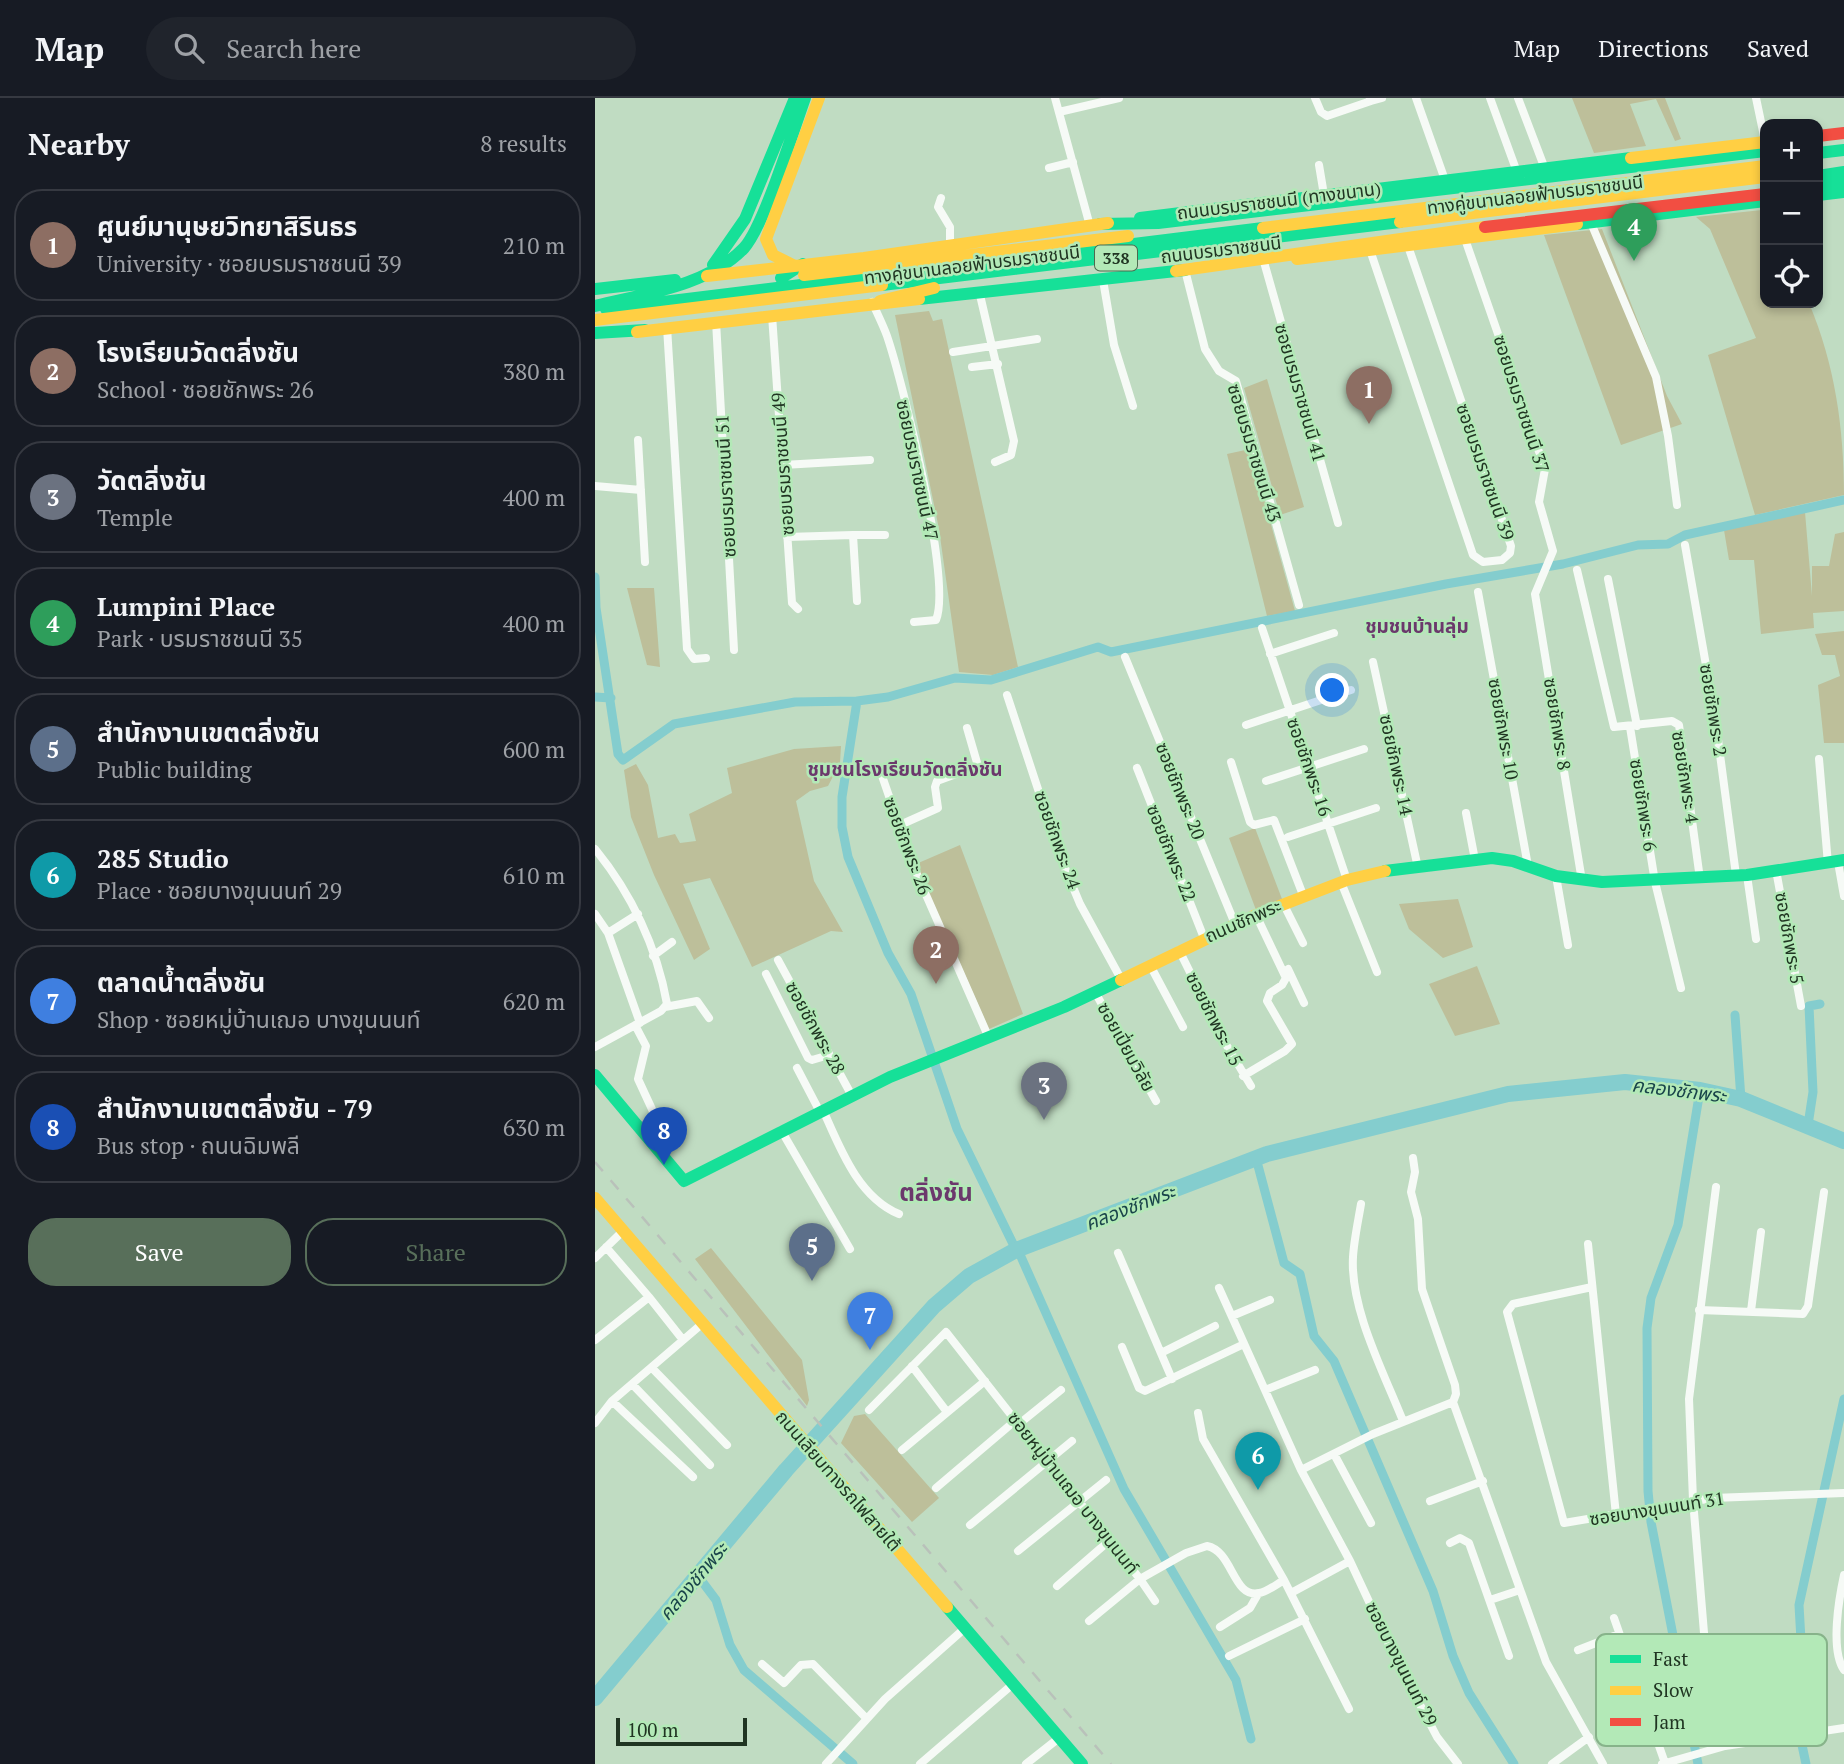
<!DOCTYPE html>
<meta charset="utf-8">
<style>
:root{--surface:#171b24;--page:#20242c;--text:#f1f3f6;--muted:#9ea1a6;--line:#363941;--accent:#586f5a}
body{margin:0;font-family:"PT Serif","Noto Sans Thai",serif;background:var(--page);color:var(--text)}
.controls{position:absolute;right:21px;top:21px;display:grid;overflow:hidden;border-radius:14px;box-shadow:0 4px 10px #0003}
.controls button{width:63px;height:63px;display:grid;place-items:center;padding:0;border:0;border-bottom:2px solid var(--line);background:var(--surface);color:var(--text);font:35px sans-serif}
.scale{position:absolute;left:21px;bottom:18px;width:131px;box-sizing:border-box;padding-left:7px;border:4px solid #203522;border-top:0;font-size:19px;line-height:24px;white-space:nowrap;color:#203522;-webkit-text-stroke:5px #b3e9b7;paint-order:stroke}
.you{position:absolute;left:738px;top:593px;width:24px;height:24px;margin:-18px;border:5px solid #fff;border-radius:50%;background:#1a73e8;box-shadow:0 0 0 10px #1a73e833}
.badge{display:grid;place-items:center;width:46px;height:46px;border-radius:50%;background:var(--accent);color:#fff;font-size:23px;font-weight:700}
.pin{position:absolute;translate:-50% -58px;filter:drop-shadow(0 2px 4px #0008)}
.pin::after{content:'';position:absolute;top:37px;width:24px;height:21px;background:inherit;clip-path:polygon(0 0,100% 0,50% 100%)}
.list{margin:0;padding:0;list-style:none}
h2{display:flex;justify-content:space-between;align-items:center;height:91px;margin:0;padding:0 28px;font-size:30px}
h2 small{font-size:23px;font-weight:400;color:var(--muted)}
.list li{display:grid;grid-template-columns:46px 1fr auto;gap:21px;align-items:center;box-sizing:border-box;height:112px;margin:0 14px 14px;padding:0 14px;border:2px solid var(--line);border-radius:28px}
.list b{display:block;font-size:26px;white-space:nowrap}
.list p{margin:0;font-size:23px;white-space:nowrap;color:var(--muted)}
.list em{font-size:23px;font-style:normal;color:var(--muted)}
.actions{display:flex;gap:14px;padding:21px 28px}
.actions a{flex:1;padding:16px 0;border:2px solid var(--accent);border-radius:28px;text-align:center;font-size:24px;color:var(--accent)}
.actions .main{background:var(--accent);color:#fff}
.icon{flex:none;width:38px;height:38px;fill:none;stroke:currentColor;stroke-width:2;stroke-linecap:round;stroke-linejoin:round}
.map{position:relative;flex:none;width:1249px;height:1666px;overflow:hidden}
header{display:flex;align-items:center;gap:42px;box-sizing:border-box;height:98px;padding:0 35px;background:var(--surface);border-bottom:2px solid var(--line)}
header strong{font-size:33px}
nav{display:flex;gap:38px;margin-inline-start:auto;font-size:24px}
.search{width:490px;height:63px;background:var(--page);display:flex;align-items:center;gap:18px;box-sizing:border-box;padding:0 24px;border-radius:38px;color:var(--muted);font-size:26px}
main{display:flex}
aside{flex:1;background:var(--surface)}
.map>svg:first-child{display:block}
</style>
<header>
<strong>Map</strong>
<div class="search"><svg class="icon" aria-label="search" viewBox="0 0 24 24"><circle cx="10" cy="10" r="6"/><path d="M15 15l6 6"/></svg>Search here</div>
<nav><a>Map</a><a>Directions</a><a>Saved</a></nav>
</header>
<main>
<aside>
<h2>Nearby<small>8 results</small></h2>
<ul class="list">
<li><span class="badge" style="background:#8d6e63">1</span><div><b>ศูนย์มานุษยวิทยาสิรินธร</b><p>University · ซอยบรมราชชนนี 39</p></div><em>210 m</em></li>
<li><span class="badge" style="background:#8d6e63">2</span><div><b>โรงเรียนวัดตลิ่งชัน</b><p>School · ซอยชักพระ 26</p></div><em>380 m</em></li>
<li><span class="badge" style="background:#6b7280">3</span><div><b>วัดตลิ่งชัน</b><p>Temple</p></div><em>400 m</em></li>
<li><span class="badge" style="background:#2e9e5b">4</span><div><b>Lumpini Place</b><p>Park · บรมราชชนนี 35</p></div><em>400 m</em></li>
<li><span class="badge" style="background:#5c6f8a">5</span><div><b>สำนักงานเขตตลิ่งชัน</b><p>Public building</p></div><em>600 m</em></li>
<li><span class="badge" style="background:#0f9aa8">6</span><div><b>285 Studio</b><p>Place · ซอยบางขุนนนท์ 29</p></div><em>610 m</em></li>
<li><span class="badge" style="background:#3f7fe0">7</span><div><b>ตลาดน้ำตลิ่งชัน</b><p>Shop · ซอยหมู่บ้านเฌอ บางขุนนนท์</p></div><em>620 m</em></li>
<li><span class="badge" style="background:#1a4fb4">8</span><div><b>สำนักงานเขตตลิ่งชัน - 79</b><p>Bus stop · ถนนฉิมพลี</p></div><em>630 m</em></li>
</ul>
<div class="actions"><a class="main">Save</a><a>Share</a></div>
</aside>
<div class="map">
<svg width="1249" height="1666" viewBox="0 0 1249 1666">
<rect width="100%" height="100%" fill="#c0dcc2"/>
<path fill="#bdbf9a" d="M977,0H1070L1086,41L1080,43L1061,1L1035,6L1051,48L999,55Z
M1167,112L1170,118V205H1214C1240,267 1249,330 1249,397L1160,417L1113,257L1161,240L1115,131L1101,119Z
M1007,131L1072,298L1087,326L1026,347L949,137Z
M334,213L338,223L347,221L423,569L398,577L364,574L344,431L300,217Z
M672,281L709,409L685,417L649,290Z
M655,351L700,513L672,518L632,356Z
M1210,414L1217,498V468H1234L1240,436L1249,434V513L1218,515L1219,530L1166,536L1159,462H1134L1129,432Z
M32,490H59L65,569L52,567Z
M1249,533V645H1229L1223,587L1245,578L1240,557H1227L1220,536Z
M246,648L245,665L233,688L215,693L201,703L219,783L248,834L236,833L157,869L115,780L88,786L115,851L99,862L59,777L36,719L29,672L41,666L53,687L63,740L80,736L85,745L101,743L94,716L137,695L132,670L199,651Z
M660,730L687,801L661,812L634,740Z
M365,747L428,916L394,931L321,766Z
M863,801L878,849L848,860L814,831L804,806Z
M882,868L905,926L860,938L834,886Z
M116,1150L207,1262L214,1302L212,1308L100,1161Z
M270,1316L344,1400L317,1424L246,1345L259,1318Z"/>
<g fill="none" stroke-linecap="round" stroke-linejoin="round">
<path stroke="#84cdce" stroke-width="9" d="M0,479L1,510L23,656L28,662L79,626L200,604L262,603L247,699V729L253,759L293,855L316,896L362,1031L421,1152
M0,599L16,600
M262,603L293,599L360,580L396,582L503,549L516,554L851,486L968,466L1043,447L1073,446L1090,437L1249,402
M1140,917L1146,1001
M1213,1027L1218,994L1214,908L1225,906
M661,1060L689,1165L705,1176L719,1238L739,1263L838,1493L858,1558L874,1595L919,1666
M423,1152L529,1391L641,1582L656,1641
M103,1478L121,1502L135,1547L149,1572L258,1666
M1103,1666L1056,1424L1053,1393L1052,1230L1056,1200L1083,1127L1105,992
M1211,1666L1207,1647L1210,1612L1204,1507L1249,1301"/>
<path stroke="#84cdce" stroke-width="16" d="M0,1600L191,1372L339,1208L374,1178L421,1152L672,1056L913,996L1030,984L1105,992L1146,1001L1249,1043"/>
<path stroke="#f6faf6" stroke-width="8" d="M460,0L495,128
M720,0L726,14L732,18L776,3
M775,0L776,3L787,0
M821,0L850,82
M895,0L922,74
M923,0L950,71
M1161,0L1170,43
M464,14L524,0
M724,67L729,97
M454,70L478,64
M346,100L343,109L355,129V148
M996,125L1061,279L1073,338L1082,407
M870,141L950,371L944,404L958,453L940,496L987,783
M775,152L878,457L888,464L907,462L915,455L916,448L813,148
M669,164L743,425
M590,172L610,251L624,273L641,283L704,507
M508,182L519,247L538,308
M385,197L419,343L416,357L400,364
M277,204C282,215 288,227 292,238C308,285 357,483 341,522L319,524
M177,217L197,505L203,511
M121,223L139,552
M72,229L92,551L99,561L111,560
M358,254L442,241
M377,269L403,266
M43,342L50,464
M188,367L275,362
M0,388L46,392
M258,437H290
M192,439L258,437L262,503
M1090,447L1120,619L1141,777
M982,472L1019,629L1077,623L1084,627L1105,781
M1013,481L1042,628
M883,494L933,768
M667,530L752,782
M675,556L739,535
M530,559L640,826
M778,564L823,770
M412,597L465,758L485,806L526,881
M651,627L756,592
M1035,629L1060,784L1086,890
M1224,661L1233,766
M636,664L655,724L659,727L679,722L708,797
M542,670L609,840
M285,672L317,765L393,938
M671,683L769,651
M871,715L880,762
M305,727L343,710L340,689L342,683L383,668L372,630
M693,739L781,710
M0,751C36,795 62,849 72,906L66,913L0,949
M1243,764L1249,798
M1181,772L1206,908
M1152,777L1161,841
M961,778L973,847
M746,784L782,874
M688,805L708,845
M0,816L13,835L45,925
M13,835L43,816
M584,852L629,943L656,988
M58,858L77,844
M183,862L257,998
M555,867L588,929
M693,871L709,905
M171,876L213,960L217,962L234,957
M500,894L561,1003
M70,909L102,903L114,920
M40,927L51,948L43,981L68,1035L56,1045
M202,970L225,1014
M648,978L690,953L697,946L672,903L675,895L687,887L691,880L661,817
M228,1012C245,1050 263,1099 304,1116
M186,1032L255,1151
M818,1060L820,1074L816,1094L823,1121L827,1191L860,1287L861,1296L858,1304L951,1564L1008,1666
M1121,1089L1094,1301L1098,1402L1111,1559L1130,1648
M766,1106C763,1124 759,1142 758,1159C755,1211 789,1275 808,1323
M993,1146L1021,1417
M523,1155L577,1281
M0,1160L29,1132
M997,1189L918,1206L912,1214L969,1425L1118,1400L1249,1395
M624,1190L706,1372L755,1463L798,1555L842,1639L863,1666
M54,1199L88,1242
M1104,1212L1208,1216L1213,1208L1229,1094
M1156,1213L1166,1134
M637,1218L675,1202
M0,1242L54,1199L11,1149
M527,1249L544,1290L550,1293L649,1246
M566,1255L620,1228
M317,1268L352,1314
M57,1270L132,1347
M37,1286L115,1367
M670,1292L720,1272
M17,1303L98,1379
M274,1312L351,1234L545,1481L591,1455L612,1448C638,1453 638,1501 664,1495C672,1494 682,1486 689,1482
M603,1315L608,1341L689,1482L754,1611
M0,1325L17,1303L108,1225
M424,1326L466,1292
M307,1352L390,1283
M739,1356L776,1425
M706,1372L778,1336L858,1304
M341,1390L421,1322
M835,1403L888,1383
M375,1427L477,1343
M855,1445L865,1440L874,1445L914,1558
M423,1453L511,1382
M1249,1477C1244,1500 1235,1552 1249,1572
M462,1488L515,1442
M696,1495L755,1463
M895,1502L925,1492
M1019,1520L1070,1665
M494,1523L545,1481L560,1503
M625,1529L655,1510L663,1496
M983,1552L1024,1536
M634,1558L710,1521
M167,1566L189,1585L206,1567L218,1566L272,1621
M231,1666L290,1601L369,1531
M325,1666L418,1586
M431,1666L464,1640
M957,1666L994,1639
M1067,1666L1130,1648L1249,1630"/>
<path stroke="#16e098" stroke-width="12" d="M1223,55L1249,52
M1223,78L1249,74
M1223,89L1249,86
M1223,97L1249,94
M545,120L1036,60
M505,126L563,125L1170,53
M982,126L1170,103
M118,167L150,121L200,0
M186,180L208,166
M287,187L805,124
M0,191L80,182
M324,201L590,172
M0,208C48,196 113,188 149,150C169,128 198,33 210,0
M11,211L668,130
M0,235L50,232
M790,773L897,760L918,763L961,778L1007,784L1152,777L1249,762
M0,977L89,1083L295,979L469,909L526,882
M352,1509L487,1666"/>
<path stroke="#ffcf43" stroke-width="12" d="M1036,60L1170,44
M805,124L1170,79
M668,130L1170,68
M702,161L982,126
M198,167L178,157L171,141L224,0
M581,173L890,129
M209,177L533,138
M112,178L269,160L513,125
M285,203L339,190
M0,222L287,187
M42,234L324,201
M526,882L661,817L752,782L790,773
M0,1100L352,1509"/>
<path stroke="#f24e42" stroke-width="12" d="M1223,38L1249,35
M890,129L1170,96"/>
<path stroke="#b9c1ba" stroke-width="2.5" stroke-dasharray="12 12" stroke-linecap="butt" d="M0,1064L516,1666"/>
</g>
<g text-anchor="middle" stroke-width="5" stroke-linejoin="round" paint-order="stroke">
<rect fill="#b3e9b7" stroke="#4c6b4f" stroke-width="2" x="500" y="147.5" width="42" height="25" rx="5"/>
<g font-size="16" font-weight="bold" fill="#203522">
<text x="521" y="166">338</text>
</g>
<g font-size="18" fill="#203522" stroke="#b3e9b7">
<text transform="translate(940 97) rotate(-7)" y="6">ทางคู่ขนานลอยฟ้าบรมราชชนนี</text>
<text transform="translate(684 103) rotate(-7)" y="6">ถนนบรมราชชนนี (ทางขนาน)</text>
<text transform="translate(626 152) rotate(-7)" y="6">ถนนบรมราชชนนี</text>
<text transform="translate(377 167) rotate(-7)" y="6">ทางคู่ขนานลอยฟ้าบรมราชชนนี</text>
<text transform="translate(705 295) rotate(74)" y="6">ซอยบรมราชชนนี 41</text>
<text transform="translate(926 306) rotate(72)" y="6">ซอยบรมราชชนนี 37</text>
<text transform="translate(659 355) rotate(73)" y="6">ซอยบรมราชชนนี 43</text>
<text transform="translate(188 366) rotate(-94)" y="6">ซอยบรมราชชนนี 49</text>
<text transform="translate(322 372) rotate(78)" y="6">ซอยบรมราชชนนี 47</text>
<text transform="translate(890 374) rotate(71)" y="6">ซอยบรมราชชนนี 39</text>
<text transform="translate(131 388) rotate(-93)" y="6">ซอยบรมราชชนนี 51</text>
<text transform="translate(1118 612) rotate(81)" y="6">ซอยชักพระ 2</text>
<text transform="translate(962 626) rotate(81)" y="6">ซอยชักพระ 8</text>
<text transform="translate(908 631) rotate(80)" y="6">ซอยชักพระ 10</text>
<text transform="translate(801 667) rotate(78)" y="6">ซอยชักพระ 14</text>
<text transform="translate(714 669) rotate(71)" y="6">ซอยชักพระ 16</text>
<text transform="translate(1090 679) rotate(81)" y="6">ซอยชักพระ 4</text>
<text transform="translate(585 693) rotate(68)" y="6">ซอยชักพระ 20</text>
<text transform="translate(1048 707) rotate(81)" y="6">ซอยชักพระ 6</text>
<text transform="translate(462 742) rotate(70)" y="6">ซอยชักพระ 24</text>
<text transform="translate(312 748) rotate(69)" y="6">ซอยชักพระ 26</text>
<text transform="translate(576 755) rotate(68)" y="6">ซอยชักพระ 22</text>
<text transform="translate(648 823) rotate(-24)" y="6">ถนนชักพระ</text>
<text transform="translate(1194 840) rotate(80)" y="6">ซอยชักพระ 5</text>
<text transform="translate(619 921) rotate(63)" y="6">ซอยชักพระ 15</text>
<text transform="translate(220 930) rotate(61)" y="6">ซอยชักพระ 28</text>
<text transform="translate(531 949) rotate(61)" y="6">ซอยเปี่ยมวิลัย</text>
<text transform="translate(243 1383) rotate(49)" y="6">ถนนเลียบทางรถไฟสายใต้</text>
<text transform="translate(478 1395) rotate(52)" y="6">ซอยหมู่บ้านเฌอ บางขุนนนท์</text>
<text transform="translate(1062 1411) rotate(-9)" y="6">ซอยบางขุนนนท์ 31</text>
<text transform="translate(806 1566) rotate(63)" y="6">ซอยบางขุนนนท์ 29</text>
</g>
<g font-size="19" font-weight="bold" fill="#6b396c" stroke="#b3e9b7">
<text x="822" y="535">ชุมชนบ้านลุ่ม</text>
<text x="310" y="678">ชุมชนโรงเรียนวัดตลิ่งชัน</text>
</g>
<g font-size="19" font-style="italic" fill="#19444a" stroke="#b3e9b7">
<text transform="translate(1084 992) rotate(7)" y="7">คลองชักพระ</text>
<text transform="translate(535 1109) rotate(-21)" y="7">คลองชักพระ</text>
<text transform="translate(98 1483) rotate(-50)" y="7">คลองชักพระ</text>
</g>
<g font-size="24" font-weight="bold" fill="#6b396c" stroke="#b3e9b7">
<text x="341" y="1103">ตลิ่งชัน</text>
</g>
</g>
<rect x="1001" y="1536" width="231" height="112" rx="10" fill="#b3e9b7" stroke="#87b38a" stroke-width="2"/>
<rect x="1015" y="1557" width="31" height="8" fill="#16e098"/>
<rect x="1015" y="1588" width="31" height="9" fill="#ffcf43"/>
<rect x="1015" y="1620" width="31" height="8" fill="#f24e42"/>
<g font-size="19" fill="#203522">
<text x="1058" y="1568">Fast</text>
<text x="1058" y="1599">Slow</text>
<text x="1058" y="1631">Jam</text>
</g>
</svg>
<div class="controls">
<button>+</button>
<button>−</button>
<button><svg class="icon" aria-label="locate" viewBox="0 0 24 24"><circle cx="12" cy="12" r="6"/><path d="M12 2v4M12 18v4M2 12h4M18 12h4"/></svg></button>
</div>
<div class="scale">100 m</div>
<div class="you"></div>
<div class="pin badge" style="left:774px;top:326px;background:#8d6e63">1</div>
<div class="pin badge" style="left:341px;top:886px;background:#8d6e63">2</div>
<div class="pin badge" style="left:449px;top:1022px;background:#6b7280">3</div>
<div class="pin badge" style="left:1039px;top:163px;background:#2e9e5b">4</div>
<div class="pin badge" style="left:217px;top:1183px;background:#5c6f8a">5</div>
<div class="pin badge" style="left:663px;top:1392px;background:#0f9aa8">6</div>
<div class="pin badge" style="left:275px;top:1252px;background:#3f7fe0">7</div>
<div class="pin badge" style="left:69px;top:1067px;background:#1a4fb4">8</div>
</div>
</main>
